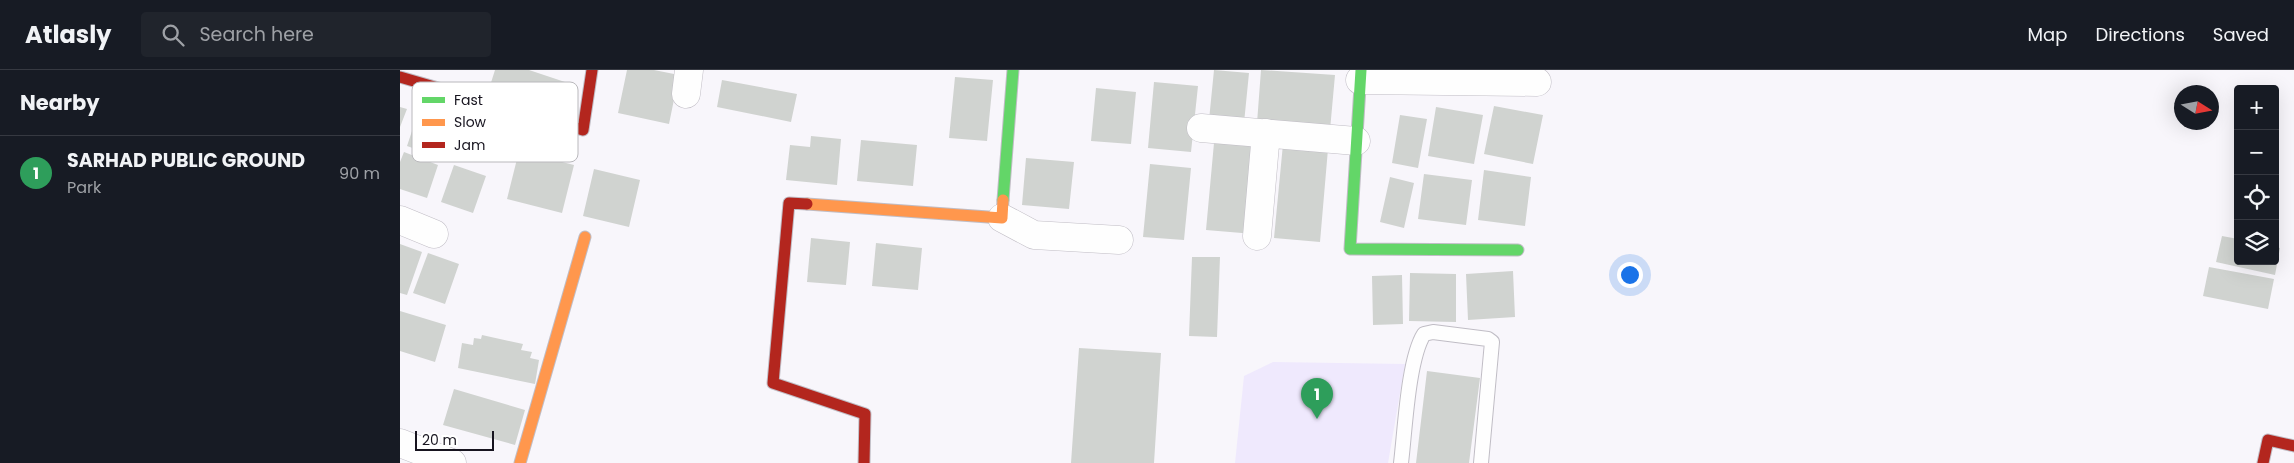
<!DOCTYPE html>
<meta charset="utf-8">
<style>
:root{--surface:#171b24;--page:#20242c;--text:#f1f3f6;--muted:#9ea1a6;--line:#363941;--accent:#ea580c}
body{margin:0;font-family:Poppins,sans-serif;background:var(--page);color:var(--text)}
.controls{position:absolute;right:15px;top:15px;display:grid;overflow:hidden;border-radius:5px;box-shadow:0 5px 20px #0002}
.controls button{width:45px;height:45px;display:grid;place-items:center;padding:0;border:0;border-bottom:1px solid var(--line);background:var(--surface);color:var(--text);font:25px sans-serif}
.compass{position:absolute;left:1774px;top:15px;width:45px;height:45px;border-radius:50%;background:var(--surface);box-shadow:0 5px 20px #0002;rotate:101deg}
.scale{position:absolute;left:15px;bottom:12px;width:79px;box-sizing:border-box;padding-left:5px;border:2px solid #17141f;border-top:0;font-size:14px;line-height:18px;white-space:nowrap;color:#17141f;-webkit-text-stroke:4px #fff;paint-order:stroke}
.you{position:absolute;left:1229px;top:204px;width:18px;height:18px;margin:-12px;border:4px solid #fff;border-radius:50%;background:#1a73e8;box-shadow:0 0 0 8px #1a73e833}
.badge{display:grid;place-items:center;width:32px;height:32px;border-radius:50%;background:var(--accent);color:#fff;font-size:16px;font-weight:700}
.pin{position:absolute;translate:-50% -41px;filter:drop-shadow(0 1px 2px #0008)}
.pin::after{content:'';position:absolute;top:26px;width:18px;height:15px;background:inherit;clip-path:polygon(0 0,100% 0,50% 100%)}
.list{margin:0;padding:0;list-style:none}
h2{display:flex;justify-content:space-between;align-items:center;height:65px;margin:0;padding:0 20px;font-size:21px}
h2 small{font-size:16px;font-weight:400;color:var(--muted)}
.list li{display:grid;grid-template-columns:32px 1fr auto;gap:15px;align-items:center;box-sizing:border-box;height:75px;padding:0 20px;border-top:1px solid var(--line)}
.list b{display:block;font-size:19px;white-space:nowrap}
.list p{margin:0;font-size:16px;white-space:nowrap;color:var(--muted)}
.list em{font-size:16px;font-style:normal;color:var(--muted)}
.icon{flex:none;width:28px;height:28px;fill:none;stroke:currentColor;stroke-width:2;stroke-linecap:round;stroke-linejoin:round}
.map{position:relative;flex:none;width:1894px;height:393px;overflow:hidden}
header{display:flex;align-items:center;gap:30px;box-sizing:border-box;height:70px;padding:0 25px;background:var(--surface);border-bottom:1px solid var(--line)}
header strong{font-size:24px}
nav{display:flex;gap:28px;margin-inline-start:auto;font-size:18px}
.search{width:350px;height:45px;background:var(--page);display:flex;align-items:center;gap:12px;box-sizing:border-box;padding:0 18px;border-radius:5px;color:var(--muted);font-size:19px}
main{display:flex}
aside{flex:1;background:var(--surface)}
.map>svg:first-child{display:block}
</style>
<header>
<strong>Atlasly</strong>
<div class="search"><svg class="icon" aria-label="search" viewBox="0 0 24 24"><circle cx="10" cy="10" r="6"/><path d="M15 15l6 6"/></svg>Search here</div>
<nav><a>Map</a><a>Directions</a><a>Saved</a></nav>
</header>
<main>
<aside>
<h2>Nearby<small></small></h2>
<ul class="list">
<li><span class="badge" style="background:#2e9e5b">1</span><div><b>SARHAD PUBLIC GROUND</b><p>Park</p></div><em>90 m</em></li>
</ul>
</aside>
<div class="map">
<svg width="1894" height="393" viewBox="0 0 1894 393">
<rect width="100%" height="100%" fill="#f8f6fb"/>
<path fill="#efe9fd" d="M873,292L1005,294L988,393H835L844,306Z"/>
<path fill="#d0d3d0" d="M95,0H129L171,14L160,46L88,22Z
M227,0H254L279,5L269,54L218,43Z
M814,0L849,3L844,53L809,50Z
M861,0L935,5L930,60L857,53Z
M555,7L593,10L587,71L549,68Z
M322,10L397,24L391,52L317,37Z
M754,12L798,16L791,82L748,78Z
M696,18L736,22L731,74L691,71Z
M1094,36L1143,45L1133,94L1084,84Z
M0,37L7,39L0,57Z
M1036,37L1083,45L1074,94L1028,86Z
M18,43L50,55L38,87L7,76Z
M1000,45L1027,49L1018,98L992,93Z
M411,66L441,69L437,115L386,110L390,75L410,77Z
M461,70L517,75L513,116L457,111Z
M814,73L862,77L854,164L806,160Z
M883,74L928,79L920,172L874,168Z
M119,81L174,95L162,143L107,129Z
M4,82L38,95L27,128L0,119V92Z
M626,88L674,92L669,139L622,135Z
M750,94L791,98L784,170L743,167Z
M54,95L86,106L73,143L41,132Z
M194,99L240,110L229,157L183,146Z
M1084,100L1131,107L1125,156L1078,150Z
M1024,104L1072,110L1066,155L1018,149Z
M990,107L1014,113L1004,158L980,152Z
M1822,166L1838,169V191H1875V177L1880,178L1875,205L1816,192Z
M411,168L450,172L446,215L407,212Z
M476,173L522,178L518,220L472,216Z
M0,174L22,182L7,225L0,223Z
M28,183L59,194L45,234L13,223Z
M792,187H820L817,267L789,266Z
M1809,197L1874,209L1868,239L1803,226Z
M1113,201L1115,247L1068,250L1066,204Z
M1010,203L1056,204V252L1009,251Z
M1002,205L1003,254L973,255L972,206Z
M0,241L46,255L35,292L0,281Z
M82,265L123,274L121,280L132,282L130,288L139,290L135,314L58,298L62,273L73,275L74,268L81,269Z
M679,278L761,283L754,393H671Z
M1027,301L1080,308L1069,393H1016Z
M54,319L125,340L115,375L43,355Z"/>
<g fill="none" stroke-linecap="round" stroke-linejoin="round">
<g stroke="#c0bdc5" stroke-width="16">
<path id="lane" d="M1001,393C1005,361 1008,289 1024,264L1033,262L1088,269L1092,272L1081,393"/>
</g>
<g stroke="#c0bdc5" stroke-width="29">
<path id="street" d="M960,10L1137,12
M286,24L289,0
M801,58L956,71
M602,148L634,165L719,170
M0,150L34,164
M857,166L866,63
M0,373L52,393"/>
</g>
<g stroke="#c0bdc5" stroke-width="13">
<path id="fast" d="M961,0L950,179L1118,180
M603,130L613,0"/>
</g>
<g stroke="#c0bdc5" stroke-width="13">
<path id="slow" d="M407,134L602,148L603,130
M120,393L185,167"/>
</g>
<g stroke="#c0bdc5" stroke-width="13">
<path id="jam" d="M0,7L183,60L192,0
M407,134L389,133L373,313L465,344L464,393
M1863,393L1868,370L1894,376"/>
</g>
<use href="#lane" stroke="#fefefe" stroke-width="14"/>
<use href="#street" stroke="#fefefe" stroke-width="28"/>
<use href="#fast" stroke="#63d668" stroke-width="11"/>
<use href="#slow" stroke="#ff974d" stroke-width="11"/>
<use href="#jam" stroke="#b3261e" stroke-width="11"/>
</g>
<rect x="12" y="12" width="166" height="80" rx="8" fill="#fff" stroke="#b9b8bc" stroke-width="1"/>
<rect x="22" y="27" width="23" height="6" fill="#63d668"/>
<rect x="22" y="49" width="23" height="7" fill="#ff974d"/>
<rect x="22" y="72" width="23" height="6" fill="#b3261e"/>
<g font-size="14" fill="#17141f">
<text x="54" y="35">Fast</text>
<text x="54" y="57">Slow</text>
<text x="54" y="80">Jam</text>
</g>
</svg>
<div class="controls">
<button>+</button>
<button>−</button>
<button><svg class="icon" aria-label="locate" viewBox="0 0 24 24"><circle cx="12" cy="12" r="6"/><path d="M12 2v4M12 18v4M2 12h4M18 12h4"/></svg></button>
<button><svg class="icon" aria-label="layers" viewBox="0 0 24 24"><path d="M12 4l9 5-9 5-9-5zM3 14l9 5 9-5"/></svg></button>
</div>
<svg class="compass" viewBox="-18 -18 36 36"><path d="M0-13l5 13h-10z" fill="#e53935"/><path d="M0 13l5-13h-10z" fill="#9ea1a6"/></svg>
<div class="scale">20 m</div>
<div class="you"></div>
<div class="pin badge" style="left:917px;top:349px;background:#2e9e5b">1</div>
</div>
</main>
